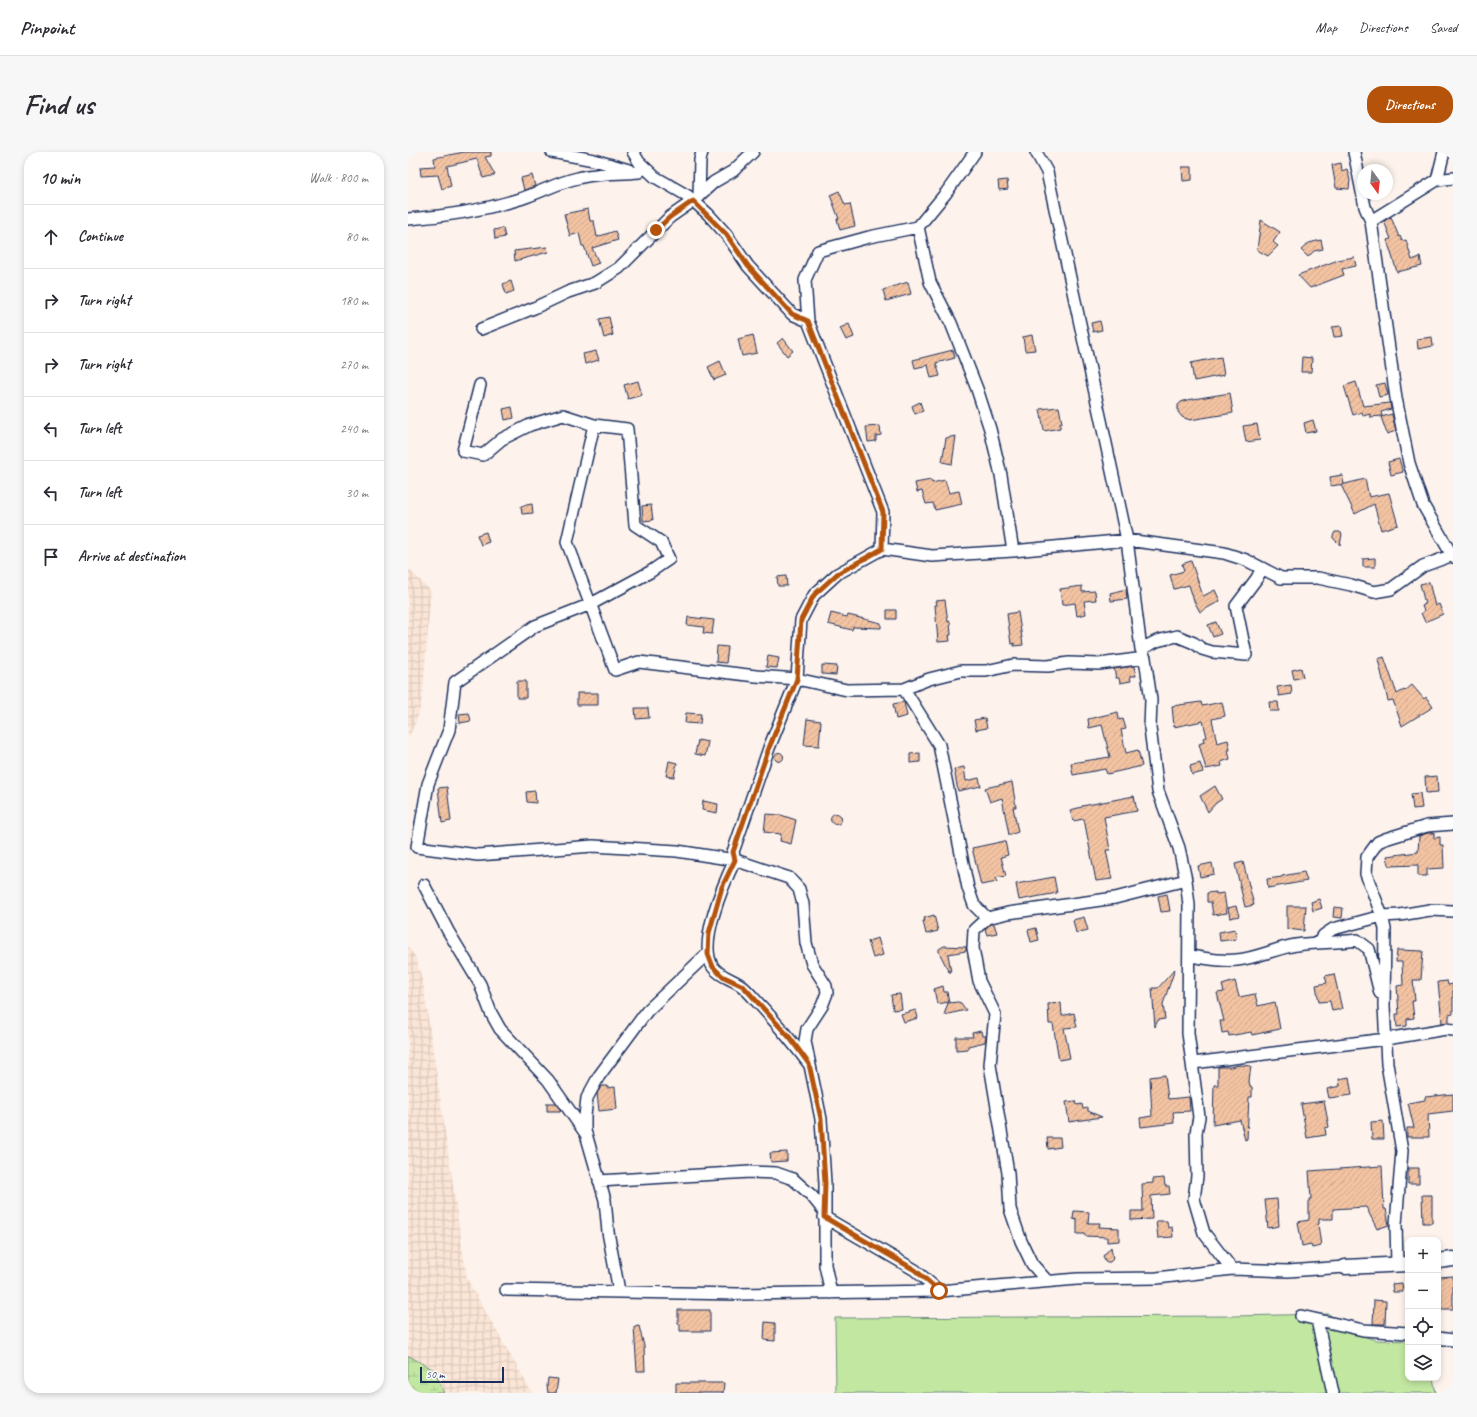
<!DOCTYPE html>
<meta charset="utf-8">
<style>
:root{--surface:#fff;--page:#f7f7f7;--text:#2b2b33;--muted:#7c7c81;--line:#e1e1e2;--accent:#b45309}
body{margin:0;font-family:Caveat,sans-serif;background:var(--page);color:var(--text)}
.controls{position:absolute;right:12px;bottom:12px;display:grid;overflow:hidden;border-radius:8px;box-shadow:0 2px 6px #0003}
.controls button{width:36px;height:36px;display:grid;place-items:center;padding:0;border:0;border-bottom:1px solid var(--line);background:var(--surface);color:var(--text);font:20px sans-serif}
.compass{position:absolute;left:949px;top:12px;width:36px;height:36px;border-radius:50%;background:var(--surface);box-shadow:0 2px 6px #0003;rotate:165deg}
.scale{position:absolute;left:12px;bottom:10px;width:84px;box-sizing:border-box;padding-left:4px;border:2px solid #1b2f5e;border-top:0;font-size:11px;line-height:14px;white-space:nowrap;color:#1b2f5e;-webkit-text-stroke:3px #fff;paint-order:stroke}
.stop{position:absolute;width:12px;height:12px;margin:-9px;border:3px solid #b45309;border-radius:50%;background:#fff}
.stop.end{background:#b45309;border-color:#fff;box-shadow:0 1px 4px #0008}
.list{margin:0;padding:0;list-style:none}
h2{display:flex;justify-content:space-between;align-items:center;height:52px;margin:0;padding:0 16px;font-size:17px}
h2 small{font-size:13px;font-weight:400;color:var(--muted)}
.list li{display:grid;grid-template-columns:26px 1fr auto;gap:12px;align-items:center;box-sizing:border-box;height:64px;padding:0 16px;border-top:1px solid var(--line)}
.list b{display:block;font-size:15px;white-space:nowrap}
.list em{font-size:13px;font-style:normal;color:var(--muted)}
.icon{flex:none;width:22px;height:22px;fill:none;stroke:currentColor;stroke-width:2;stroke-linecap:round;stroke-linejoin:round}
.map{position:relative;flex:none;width:1045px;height:1241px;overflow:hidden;border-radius:16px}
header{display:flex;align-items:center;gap:24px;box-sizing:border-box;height:56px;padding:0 20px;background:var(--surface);border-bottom:1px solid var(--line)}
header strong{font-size:19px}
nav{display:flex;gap:22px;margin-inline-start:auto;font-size:14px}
.intro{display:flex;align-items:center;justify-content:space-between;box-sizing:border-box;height:96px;padding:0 24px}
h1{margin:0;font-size:28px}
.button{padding:10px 18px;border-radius:16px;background:var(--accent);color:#fff;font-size:14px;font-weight:700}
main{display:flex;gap:24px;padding:0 24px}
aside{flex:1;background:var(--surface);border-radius:16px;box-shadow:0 2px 6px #0003}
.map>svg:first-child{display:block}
</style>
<header>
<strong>Pinpoint</strong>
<nav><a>Map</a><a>Directions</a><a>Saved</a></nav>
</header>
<div class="intro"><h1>Find us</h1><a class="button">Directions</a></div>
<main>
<aside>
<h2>10 min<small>Walk · 800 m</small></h2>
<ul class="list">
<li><svg class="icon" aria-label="ahead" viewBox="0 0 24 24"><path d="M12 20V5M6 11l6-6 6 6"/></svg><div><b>Continue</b></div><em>80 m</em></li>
<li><svg class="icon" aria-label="right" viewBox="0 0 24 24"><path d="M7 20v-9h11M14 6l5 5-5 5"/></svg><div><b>Turn right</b></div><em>180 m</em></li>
<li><svg class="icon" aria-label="right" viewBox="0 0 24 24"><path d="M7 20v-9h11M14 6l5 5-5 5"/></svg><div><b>Turn right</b></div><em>270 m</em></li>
<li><svg class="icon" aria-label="left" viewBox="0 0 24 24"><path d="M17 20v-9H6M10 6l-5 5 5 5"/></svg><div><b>Turn left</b></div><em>240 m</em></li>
<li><svg class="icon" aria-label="left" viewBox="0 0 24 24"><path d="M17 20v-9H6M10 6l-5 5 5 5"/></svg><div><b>Turn left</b></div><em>30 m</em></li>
<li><svg class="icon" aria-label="arrive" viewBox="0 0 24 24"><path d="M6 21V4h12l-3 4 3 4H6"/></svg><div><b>Arrive at destination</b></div></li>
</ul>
</aside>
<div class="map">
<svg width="1045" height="1241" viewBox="0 0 1045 1241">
<defs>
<pattern id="industrial-grid" width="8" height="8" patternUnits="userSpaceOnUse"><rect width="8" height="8" fill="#fae5d6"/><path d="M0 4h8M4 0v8" fill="none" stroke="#d6c5ba"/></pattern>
<pattern id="wetland-marsh" width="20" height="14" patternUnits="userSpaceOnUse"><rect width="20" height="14" fill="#c2e7a1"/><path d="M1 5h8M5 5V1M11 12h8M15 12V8" fill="none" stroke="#a6c68d"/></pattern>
<pattern id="building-hatch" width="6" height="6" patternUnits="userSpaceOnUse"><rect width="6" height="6" fill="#f3c3a2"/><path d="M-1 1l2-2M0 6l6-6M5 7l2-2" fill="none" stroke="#d0a88e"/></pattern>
</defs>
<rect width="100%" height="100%" fill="#fdf3ec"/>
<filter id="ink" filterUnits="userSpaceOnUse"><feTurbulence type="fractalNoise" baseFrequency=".025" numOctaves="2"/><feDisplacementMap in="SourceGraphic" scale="8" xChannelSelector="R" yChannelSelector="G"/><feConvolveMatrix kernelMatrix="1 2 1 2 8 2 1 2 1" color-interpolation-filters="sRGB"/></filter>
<g filter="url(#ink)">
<path fill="url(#industrial-grid)" d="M0,416L23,439L15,540L10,565L0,587Z
M0,794L8,806L15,831L59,1127L124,1241H0Z"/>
<path fill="#c2e7a1" stroke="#6e8b80" d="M921,1162L945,1181L968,1188L1000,1189V1226H1025L1028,1241H428L427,1166L824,1164Z"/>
<path fill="url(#wetland-marsh)" stroke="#6e8b80" d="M0,1204H1L26,1218L36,1241H0Z"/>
<path fill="url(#building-hatch)" stroke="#1b2f5e" d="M56,0H83V4L77,5L87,23L75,26L69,7L39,14L43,34L34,37L30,23L13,24L12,15L27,14L26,6Z
M933,11L934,19L939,17L942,28L941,37L928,36L924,13Z
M774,15H784V28L775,29Z
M124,23L127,34L116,38L113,26Z
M599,28L600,37L591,38L590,29Z
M431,39L437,53L442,52L447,74L432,78L429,67H431L422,43Z
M180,57L182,69H186L189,85L207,79L210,88L184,96L191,111L183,114L176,94H174L171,81L162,84L156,62Z
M983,65L991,85L992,84L994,89L998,88L1004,108L1012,105L1014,114L989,120L979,88L983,87L976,69Z
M853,68L872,80L865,90L870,94L860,104L849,98Z
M95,76L97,85L87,87L86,78Z
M913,88L915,97L906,99L900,105L893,98L901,91Z
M139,95L140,100L107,109L106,99Z
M946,105L948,114L934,117L936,123L902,136L890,123L930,108Z
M103,129L106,139L98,142L95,132Z
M500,130L503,142L478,149L475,138Z
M201,165L205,183L196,186L191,167Z
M692,169L694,178L685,180L683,171Z
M441,172L446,185L438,188L432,176Z
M933,174L935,184L926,185L924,175Z
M345,183L349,201L334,204L330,187Z
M624,183L627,198L617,199L615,185Z
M1024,185L1025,194L1010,197L1009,187Z
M375,186L385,199L379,204L369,191Z
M545,198L547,206L528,211L532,224L523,226L520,213L507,216L505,208Z
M188,199L191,208L177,212L175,202Z
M813,205L816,223L786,229L783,211Z
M894,205L904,206L903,220H893Z
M312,209L318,223L306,228L300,215Z
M230,229L234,243L220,247L216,233Z
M948,230L955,254L982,251L983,257L973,260L974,264L962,265V262L955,264L954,260L945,263L936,234Z
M977,231L980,243L971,245L968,233Z
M822,241L825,261L782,268L774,265L770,260V253L773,250L779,248Z
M512,250L515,259L507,262L504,254Z
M104,255L106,266L97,268L95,257Z
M651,255L654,271H652V276L636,279L632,257Z
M984,262L988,279L979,282L973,265Z
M905,268L908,279L898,281L896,271Z
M849,272L852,288L838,290L835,274Z
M472,274L473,283L468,284V289L460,290L458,275Z
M548,284L544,312L534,310L538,286Z
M991,307L995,320L983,323L980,310Z
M934,323L936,332L923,334L922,325Z
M957,327L961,345L981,341L990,373L973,378L966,352L947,362L933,333Z
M523,328L524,331L537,328L541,341L551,339L554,352L527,358L525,351L518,352L514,339L509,340L507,331Z
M124,352L125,361L114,362L113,354Z
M243,353L245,368L235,369L234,354Z
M78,380L81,390L73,393L69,383Z
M927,380H932L934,382L932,393L925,386V384Z
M967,406V415H955V407Z
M783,409L795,444L807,438L812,449L792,460L786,449L781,433L766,437L762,423L776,419L774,412Z
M378,424L379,434H370L369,425Z
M1021,430L1027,454L1031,452L1035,462L1017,470L1013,461L1016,459L1014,454L1017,452L1012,432Z
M674,434V440L687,439L688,448L676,449L678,462L669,464L667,451L654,453L652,437Z
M718,437L719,447L703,449L702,441Z
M537,448L540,470L542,469L543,483H541L542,489L530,490L527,453H529L528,449Z
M479,458H488V467H479Z
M610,460L615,493L606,494V491L603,492L599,462Z
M423,461L439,465L440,463L473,471V476L445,475L444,478L420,472Z
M280,465L306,468L304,482L295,481L296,475L279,473Z
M808,470L813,482L805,485L800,473Z
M309,494L320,495L318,511L308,510Z
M360,504L371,506L369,516L358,515Z
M976,505L989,542L996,538L997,539L1004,533L1016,547L1018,545L1025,555L994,574L985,548L980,549L970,507Z
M414,513L429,514L428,523L414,522Z
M726,514L728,524H722L723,529L712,531L711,526H708L706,517Z
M893,516L895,525L886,527L884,518Z
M109,529H118V546H109Z
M883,533L884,542L871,544L869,535Z
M169,541H190V553H169Z
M496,550L499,564L488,567L485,552Z
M793,550L794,554L814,550L817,564L804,567L809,591L820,588L822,598H820L822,607L813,610L814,614L798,617L791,592L796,590L795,586L799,585L795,569L766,575L764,554Z
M861,550H870L871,559H862Z
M227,556H240L241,566L228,567Z
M710,560L711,568L715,567L718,577L713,578L718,601L730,598L734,614L699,622L697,617L665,623L663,611L702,605L694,573L681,576L680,567Z
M61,561L63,569L52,571L51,562Z
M278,561L293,562L292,572L277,571Z
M577,566L579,576L568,578L566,568Z
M399,567L413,569L411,594L396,593Z
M290,588L300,590L297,604L287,602Z
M366.5 605a4.5 4.5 0 1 1 9 0a4.5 4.5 0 1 1-9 0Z
M512,601V610L502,611V602Z
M261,609L269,611L266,625L258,624Z
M792,611L795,620L784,623L782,614Z
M556,615L558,629L571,626L573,634L550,639L546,617Z
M1029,624L1030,640L1018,641L1017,625Z
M604,630L608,655H605L610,680L601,683L594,646L582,650L577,636Z
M807,634L814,647L808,651L800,660L792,644Z
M39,635L43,669L34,671L30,636Z
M127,639L128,651L119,650L118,640Z
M1012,641L1014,656L1005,657L1003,642Z
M726,644L729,659L696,665L702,698H698L704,727L688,729L676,667L665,669L662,658L674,655V654Z
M295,649L310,652L309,661L294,658Z
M422.5 667a5.5 5.5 0 1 1 11 0a5.5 5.5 0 1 1-11 0Z
M358,662L373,663L388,668L383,692L372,689L373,682L356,680Z
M1020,681H1026V686L1032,685V693H1035L1036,716L1019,717V724H1010V713L981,714L979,704L1010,700L1011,684Z
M597,689L600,703L593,705L598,724L588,726L589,730L573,733L564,696Z
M835,710L846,753L837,755L827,712Z
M804,711L806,722L792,725L790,714Z
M896,720L899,729L860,736L859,727L874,725V724Z
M646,725L649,741L611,748L608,732Z
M808,740V742L816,741L819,761L805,763L803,750H799V741Z
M759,742L762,759L753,760L750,744Z
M911,747L914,756L905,759L903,750Z
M828,754L831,764L822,766L820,756Z
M879,754H898L896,779L879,777Z
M926,755L935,756L934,766L925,765Z
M526,763L530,779L518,782L515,769H517L516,766Z
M676,765L680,778L668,781L665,768Z
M582,772H586L589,781L579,783L577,777Z
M628,776L631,788L623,790L620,778Z
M827,777L828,787L812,789L811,780Z
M470,786L475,803L465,806L460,789Z
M536,794L558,795V799L540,802L543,820H541L531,800V797Z
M989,798L1015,799L1013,828H1005L1007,849H1004L1006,866L999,867V874L989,875L988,862H991L989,834L995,833L994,810H988Z
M767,817L755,852L757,867L750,868L747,875L744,836H750Z
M926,822L934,857L924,859L922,849L911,850L908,833L919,831L917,824Z
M827,829L831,845L847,842L850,854L867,850L872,877L844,883L843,880L821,884L820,880L814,881L812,869H816L809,841L816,840L814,833Z
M1039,829L1040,833L1045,832V862L1041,863V870L1034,871L1030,830Z
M535,834L536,840H539L541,850L529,852L526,837Z
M492,842L494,857L485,858L483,843Z
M550,850L553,851L558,858L536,863L540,851Z
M653,851L654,864L666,861L669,875L656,876L662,906L651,908L645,872H641L640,852Z
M508,858L510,866L496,870L493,862Z
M573,879L574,884H578L577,890L560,894V897L548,898V885H565L564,881Z
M832,913L843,914L841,929L842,934L844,935V945H841L839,987L837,988L832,968L805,973L806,933H810V915H822Z
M757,923L760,947L781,945L782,959L765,960L766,971L733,975L732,966L744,964L742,925Z
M941,925L944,943L921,946L919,937L932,934L931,927Z
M194,934H199V936L207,935L209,957L191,959L189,941Z
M1045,942V959L1020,962L1021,985H999V976H1006L1000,951L1017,948V945Z
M668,949L669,953L674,952L675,957L680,956V959L694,965L661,970L658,950Z
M916,949L921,975L917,976L918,983L899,986L893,952Z
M139,951H147L153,959H139Z
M975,969L976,987H964L963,970Z
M639,986H652L653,995L640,997Z
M379,1000V1009L363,1010L362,1001Z
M974,1014L976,1057H978L981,1073L969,1077L958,1055L925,1057V1067H911V1072H910L913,1094L904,1096L903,1092L894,1094L890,1070L901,1068V1047H903L901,1019Z
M1000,1016H1011V1032H1000Z
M756,1026L757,1034H761L762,1042L743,1044L744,1067L723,1068V1059H735L734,1032L745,1031V1027Z
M1014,1043H1024V1071H1015Z
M869,1047L871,1074L860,1076L857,1048Z
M666,1059L681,1060L680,1071H692L691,1075L711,1076V1089L699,1090V1085L677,1084V1082H669V1068L665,1067Z
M748,1069H759L760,1076L764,1075L765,1085L750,1086Z
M703,1095L705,1107L702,1110H698L695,1104Z
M1045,1124V1157H1033V1140H1031L1030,1125Z
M994,1131L995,1140H985L984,1132Z
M966,1148L978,1149L977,1172H965Z
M270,1158H302V1179H272V1172H270Z
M357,1170L367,1171V1189L356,1188Z
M231,1174L236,1194L237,1219H229L226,1175Z
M140,1226L150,1227L148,1241H140L139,1234Z
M268,1231H316L315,1241H268Z"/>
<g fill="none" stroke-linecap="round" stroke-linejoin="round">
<g stroke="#1b2f5e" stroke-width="14">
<path id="minor" d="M144,0L186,8L221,18
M225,0L231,10L247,25L280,44L300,62L318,82L340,114L384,162L400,169L397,128L410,99L461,85L510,75L538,41L567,0
M628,0L639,20L719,388L733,497L737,506L743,548L742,576L750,639L771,696L778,728L781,753L780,881L791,965L788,981L789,1024L786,1047L796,1081L824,1117
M946,0L957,55L963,69L988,246L1001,311L1015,353L1045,405
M1029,28L1036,0
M291,44L292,8L294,0
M0,67C40,64 77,58 115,46C133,40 151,30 170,26C189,21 211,22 231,20
M963,69L1029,28L1045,26
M510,75L522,130L543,171L569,237L582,277L593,323L605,399
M400,169L475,360L474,397L429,422L406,443L393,468L389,527L361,596L325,700L327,708L381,726L391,737L395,752L398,791L404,812L418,834L419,841L414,854L399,877L397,889L413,967L417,1031V1113L423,1141
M73,177L126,156L160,140L187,131L211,116L262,65L285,49L306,30L325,19L345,0
M72,233L55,299L75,303L94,287L122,273L155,263L186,273L219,277L227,373L253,390L261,407L242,420L183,452L127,474L47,530L41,578L20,632L9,695L70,703L185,694L269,699L327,708C316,731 289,792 305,815C313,826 326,827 335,835C342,841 348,849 354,855C371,874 386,892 401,912
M186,273L159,390L207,518L231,510L348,524L389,527L439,538L496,537L521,527L553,519H578L605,513L640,514L661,511L691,512L737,506
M474,397L524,404L605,399L719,388L816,401L838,408L873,426H910L943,433L966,440L983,437L1015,414L1045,403
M733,497L749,489L769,484L786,491L794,497L804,500L838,503L828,454L849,426L854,416
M496,537L531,593L560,736L566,753L579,766
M16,733L40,779L72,832L83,861L92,877L140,928L178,982L197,1048L200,1080L211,1139
M910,791L916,783L925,777L974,764L992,763L1022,758L1045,759
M781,804C799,806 810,810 829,808C850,806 868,796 888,793C908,790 928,791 949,788L961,797L972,841
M785,911L978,887L1038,877L1045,878
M177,980V964L179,946L191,924L239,859L299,802
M191,1029L342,1020L368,1021L385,1027L403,1043L416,1059
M416,1065L507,1118L531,1139
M989,1113L988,1072L994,999L979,912L976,854L977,777L974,764L958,722L959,705L970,690L977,687L1019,674L1045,672
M639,1129L624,1112L613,1089L602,1057L600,1021L582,913L587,862L571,829L565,796L566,778L579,766L600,761L707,746L778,728
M98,1138L330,1142L531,1139L669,1127L749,1126L824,1117L880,1119L937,1115
M893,1164L955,1178L1000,1181
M909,1168L925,1241
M1030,1186L1045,1188"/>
</g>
<g stroke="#1b2f5e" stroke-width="17">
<path id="tertiary" d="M1030,1109L1045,1107
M937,1115L1000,1112"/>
</g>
<use href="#minor" stroke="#fff" stroke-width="11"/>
<use href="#tertiary" stroke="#fff" stroke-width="14"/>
</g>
</g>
<g fill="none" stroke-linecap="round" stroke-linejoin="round" filter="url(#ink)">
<path stroke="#b45309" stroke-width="5" d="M248,78L262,65L285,49L318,82L340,114L384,162L400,169L475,360L474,397L429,422L406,443L393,468L389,527L361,596L325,700L327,708L314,735L301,781L300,802L305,815L314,824L335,834L382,886L401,912L413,967L417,1031L416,1065L507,1118L531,1139"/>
</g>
</svg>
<div class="controls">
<button>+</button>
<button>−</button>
<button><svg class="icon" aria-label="locate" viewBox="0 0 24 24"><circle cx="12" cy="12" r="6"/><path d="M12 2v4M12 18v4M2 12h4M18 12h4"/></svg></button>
<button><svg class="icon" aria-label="layers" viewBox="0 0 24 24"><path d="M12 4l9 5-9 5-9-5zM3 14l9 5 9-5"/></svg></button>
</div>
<svg class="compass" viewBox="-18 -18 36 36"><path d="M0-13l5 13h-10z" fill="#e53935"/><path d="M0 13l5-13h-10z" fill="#7c7c81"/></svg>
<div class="scale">50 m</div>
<div class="stop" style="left:531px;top:1139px"></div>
<div class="stop end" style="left:248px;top:78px"></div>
</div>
</main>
